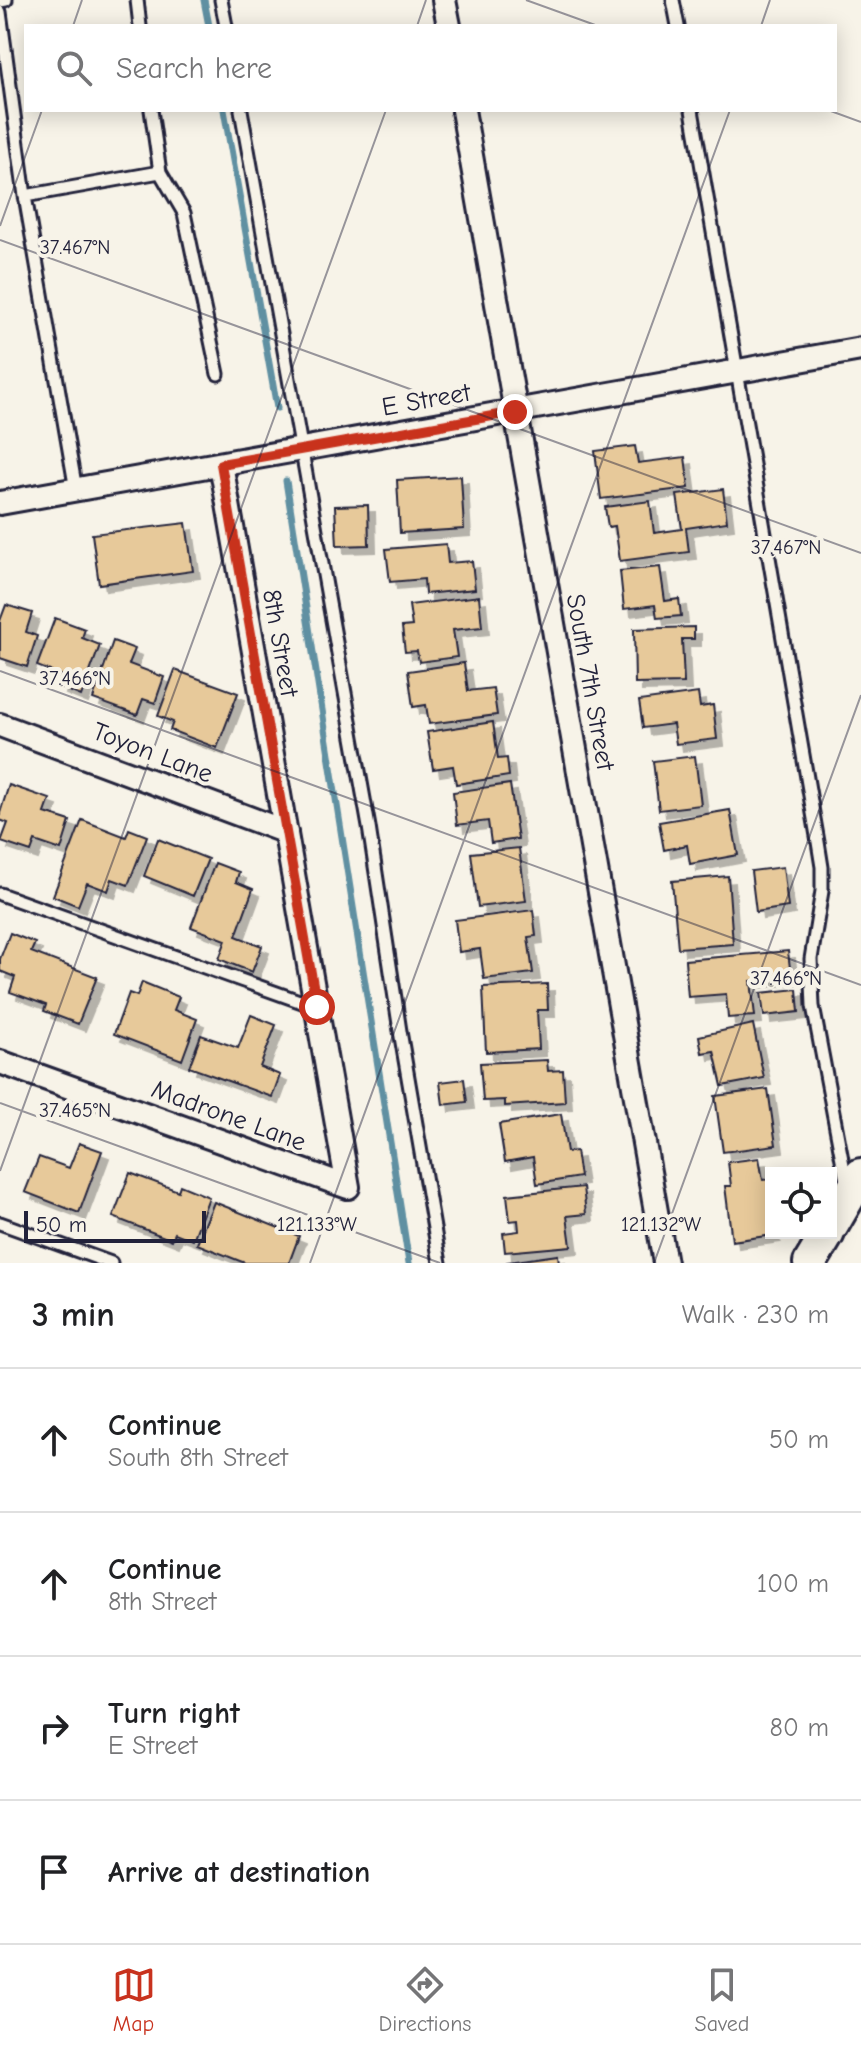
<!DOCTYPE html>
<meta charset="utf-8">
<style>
:root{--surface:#fff;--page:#f6f6f6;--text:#202124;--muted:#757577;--line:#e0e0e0;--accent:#c8321e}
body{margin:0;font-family:"Comic Neue",sans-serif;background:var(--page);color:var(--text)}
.controls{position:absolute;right:24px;bottom:24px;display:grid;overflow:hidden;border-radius:0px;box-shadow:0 4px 20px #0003}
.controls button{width:72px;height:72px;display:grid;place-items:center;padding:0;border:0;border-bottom:2px solid var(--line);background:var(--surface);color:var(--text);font:40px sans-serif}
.scale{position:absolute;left:24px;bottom:20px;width:182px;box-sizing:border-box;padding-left:8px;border:4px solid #22223b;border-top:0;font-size:22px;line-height:28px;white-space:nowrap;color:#22223b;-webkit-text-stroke:6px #f7f3e8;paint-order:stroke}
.stop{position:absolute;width:24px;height:24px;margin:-18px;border:6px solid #c8321e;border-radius:50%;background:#fff}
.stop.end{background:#c8321e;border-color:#fff;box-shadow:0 2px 8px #0008}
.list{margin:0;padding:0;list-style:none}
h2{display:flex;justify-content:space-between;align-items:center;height:104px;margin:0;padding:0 32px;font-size:34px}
h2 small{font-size:26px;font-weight:400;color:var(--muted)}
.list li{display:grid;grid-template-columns:52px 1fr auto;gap:24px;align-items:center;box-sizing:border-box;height:144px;padding:0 32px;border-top:2px solid var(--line)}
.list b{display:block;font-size:30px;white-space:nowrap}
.list p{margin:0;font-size:26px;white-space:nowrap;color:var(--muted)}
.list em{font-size:26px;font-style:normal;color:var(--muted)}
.icon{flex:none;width:44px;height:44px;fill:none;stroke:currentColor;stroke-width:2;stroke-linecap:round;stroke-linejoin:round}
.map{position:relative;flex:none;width:861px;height:1263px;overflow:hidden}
.search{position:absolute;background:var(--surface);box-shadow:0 4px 20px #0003;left:24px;right:24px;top:24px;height:88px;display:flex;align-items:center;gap:20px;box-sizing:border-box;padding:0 28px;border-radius:0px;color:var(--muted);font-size:30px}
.sheet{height:680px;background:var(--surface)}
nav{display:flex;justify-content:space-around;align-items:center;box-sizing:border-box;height:112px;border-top:2px solid var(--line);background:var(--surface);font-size:22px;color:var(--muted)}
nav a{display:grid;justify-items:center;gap:4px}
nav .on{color:var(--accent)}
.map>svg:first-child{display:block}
</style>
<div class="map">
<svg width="861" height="1263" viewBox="0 0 861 1263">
<defs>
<filter id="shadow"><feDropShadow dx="7" dy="7" stdDeviation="0" flood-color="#0004"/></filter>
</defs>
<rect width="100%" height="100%" fill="#f7f3e8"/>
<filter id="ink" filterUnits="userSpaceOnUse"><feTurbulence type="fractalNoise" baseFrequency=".0125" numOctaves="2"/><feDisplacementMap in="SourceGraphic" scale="16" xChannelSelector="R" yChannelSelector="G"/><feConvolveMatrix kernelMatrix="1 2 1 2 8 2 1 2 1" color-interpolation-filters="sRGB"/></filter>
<g filter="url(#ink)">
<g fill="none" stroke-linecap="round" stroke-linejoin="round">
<path stroke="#6090a2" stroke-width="7" d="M204,0L209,26
M224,110L277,408
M286,481L409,1263"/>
</g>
<path fill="#e7c99a" stroke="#22223b" stroke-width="2" filter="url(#shadow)" d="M635,446L638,463L685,457L689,488L601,499L595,451Z
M461,476L464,529L400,533L397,480Z
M723,489L727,522L686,528L689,552L620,561L615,526L608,527L605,507L650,501L654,533L682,529L677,495Z
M368,505L369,545L337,546L335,506Z
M186,523L193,571L99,584L92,534Z
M446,544L448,563L472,561L475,589L425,594L424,579L390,582L386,549Z
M660,567L665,601L679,599L681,616L657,618L655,605L624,609L620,571Z
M479,596L482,627L453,630L457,657L419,662L417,651L405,652L402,627L412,626L409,605Z
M6,605L32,613L26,632L37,636L27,667L0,658V621Z
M55,618L85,629L82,638L100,645L81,696L59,687L63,676L37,666Z
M694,627V639H682L684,683L635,684L634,629Z
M113,641L135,649L129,664L164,677L155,703L143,699L137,715L93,699Z
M464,663L468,691L493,688L497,715L429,724L426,705L413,707L408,671Z
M175,670L238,693L217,748L170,730L173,722L158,716Z
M698,693L700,707L713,705L717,739L676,744L673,724L643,728L639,701Z
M493,722L498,759L507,758L509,776L456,784L453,766L433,769L427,732Z
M695,756L701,805L659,810L653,761Z
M510,784L518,839L491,843L488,821L457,825L453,792Z
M9,785L50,799L45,813L70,821L61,850L35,841L31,852L1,842L8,823L0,820V813Z
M730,810L738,855L690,864L687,845L664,850L659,822Z
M82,820L126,837L129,829L147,836L128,885L112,879L108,891L87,883L78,906L53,896Z
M158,839L208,859L193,896L144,876Z
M519,848L526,901L478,907L471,853Z
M215,863L239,872L236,882L253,889L236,936L262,946L252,972L219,959L226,940L191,927Z
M783,867L788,907L756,912L751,871Z
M728,876L733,944L678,948L672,881Z
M533,910L536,936L528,937L533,973L484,979L480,949L459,952L455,920Z
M10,933L35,943L31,952L97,977L78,1024L44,1011L46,1005L10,992L15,977L0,971V959Z
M788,951L791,977L751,981L755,1016L728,1018L726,994L688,997L685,960Z
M142,982L179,997L174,1010L197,1019L182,1060L114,1034L129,993L137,996Z
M547,984L548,1010H537L539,1049L486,1052L483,987Z
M797,989L799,1012L764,1016L761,993Z
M251,1015L276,1025L260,1067L280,1075L272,1097L189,1067L201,1035L238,1048Z
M753,1024L764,1078L722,1086L714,1051L702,1053L699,1036Z
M547,1060L548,1071L563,1070L565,1102L505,1106V1100L483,1101L480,1063Z
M464,1079L467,1102L443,1105L440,1082Z
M768,1089L776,1145L723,1152L715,1096Z
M561,1114L567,1152L576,1151L580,1177L537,1184L533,1157L505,1162L499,1124Z
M79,1143L102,1151L79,1213L25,1192L39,1157L69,1168Z
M759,1158L763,1180L771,1179L770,1216L771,1233L773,1235L732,1241L725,1186H731L728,1162Z
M130,1173L178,1191L180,1185L209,1197L193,1240L175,1233L172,1240L113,1217Z
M583,1187L586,1214L567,1216L571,1246L505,1252L503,1233L519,1231L518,1220L510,1221L507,1195Z
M214,1202L299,1236L289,1263H245L197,1244Z
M558,1255L559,1263H507V1262Z"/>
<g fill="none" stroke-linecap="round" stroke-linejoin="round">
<g stroke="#22223b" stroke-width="17">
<path id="lane" d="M137,0L140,26
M221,0L226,26
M673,0L678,26
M0,1L6,0
M0,12L25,196
M241,110L369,827L400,1031L440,1263
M692,110L818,842L822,867V891L811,959L813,1006L847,1186
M160,172L184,213L218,374
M76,490L25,196L160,172L151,110
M0,894L316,1007
M0,1223L111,1263"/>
</g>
<g stroke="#22223b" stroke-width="28">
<path id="street" d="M444,0L449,26
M463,110L665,1263
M0,503L861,349
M0,725L286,832
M0,1062L348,1187L221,464"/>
</g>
<g stroke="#22223b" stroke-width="38">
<path id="secondary" d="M831,1227L861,1175
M810,1263L828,1233"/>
</g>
<use href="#lane" stroke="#f7f3e8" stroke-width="11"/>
<use href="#street" stroke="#f7f3e8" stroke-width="22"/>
<use href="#secondary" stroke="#f7f3e8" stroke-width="32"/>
</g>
</g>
<g fill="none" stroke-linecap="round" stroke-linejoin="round" filter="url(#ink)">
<path stroke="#c8321e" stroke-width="10" d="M317,1007L221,464L515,412"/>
</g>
<path fill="none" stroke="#22223b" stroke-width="2" stroke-opacity="0.45" d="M526,0L598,26M73,26L82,0M417,26L426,0M761,26L770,0M828,110L861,122M0,226L42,110M0,240L861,553M0,671L861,985M0,1103L440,1263M0,1171L386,110M310,1263L730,110M654,1263L861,695"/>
<g text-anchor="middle" stroke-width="8" stroke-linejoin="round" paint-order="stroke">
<g font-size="26" fill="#22223b" stroke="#f7f3e8">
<text transform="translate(426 399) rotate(-10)" y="9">E Street</text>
<text transform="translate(281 643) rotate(80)" y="9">8th Street</text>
<text transform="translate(591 682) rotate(80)" y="9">South 7th Street</text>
<text transform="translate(153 752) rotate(21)" y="9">Toyon Lane</text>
<text transform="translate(229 1115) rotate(20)" y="9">Madrone Lane</text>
</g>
</g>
<g font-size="20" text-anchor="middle" fill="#22223b" stroke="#f7f3e8" stroke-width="8" stroke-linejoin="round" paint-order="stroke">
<text x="75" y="254">37.467°N</text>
<text x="786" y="554">37.467°N</text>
<text x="75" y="685">37.466°N</text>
<text x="786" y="985">37.466°N</text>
<text x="75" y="1117">37.465°N</text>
<text x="317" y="1231">121.133°W</text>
<text x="661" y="1231">121.132°W</text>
</g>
</svg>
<div class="controls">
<button><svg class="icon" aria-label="locate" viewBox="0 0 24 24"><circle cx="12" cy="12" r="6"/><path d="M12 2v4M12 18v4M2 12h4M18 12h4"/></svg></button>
</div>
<div class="scale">50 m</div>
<div class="stop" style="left:317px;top:1007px"></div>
<div class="stop end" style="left:515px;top:412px"></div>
<div class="search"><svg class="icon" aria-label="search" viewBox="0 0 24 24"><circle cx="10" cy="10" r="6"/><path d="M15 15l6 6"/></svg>Search here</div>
</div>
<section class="sheet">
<h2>3 min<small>Walk · 230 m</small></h2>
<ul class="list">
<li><svg class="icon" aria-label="ahead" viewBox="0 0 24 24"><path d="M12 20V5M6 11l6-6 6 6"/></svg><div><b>Continue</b><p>South 8th Street</p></div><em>50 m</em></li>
<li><svg class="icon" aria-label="ahead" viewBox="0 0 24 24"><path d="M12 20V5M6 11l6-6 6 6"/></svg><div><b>Continue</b><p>8th Street</p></div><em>100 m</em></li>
<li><svg class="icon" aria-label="right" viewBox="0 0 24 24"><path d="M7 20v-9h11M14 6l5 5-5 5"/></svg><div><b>Turn right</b><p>E Street</p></div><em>80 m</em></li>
<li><svg class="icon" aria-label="arrive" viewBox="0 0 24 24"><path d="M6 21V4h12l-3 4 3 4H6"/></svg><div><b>Arrive at destination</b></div></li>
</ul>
</section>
<nav>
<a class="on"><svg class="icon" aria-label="map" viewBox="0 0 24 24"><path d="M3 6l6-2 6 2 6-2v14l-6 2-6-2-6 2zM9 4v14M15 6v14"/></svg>Map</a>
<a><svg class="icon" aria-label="directions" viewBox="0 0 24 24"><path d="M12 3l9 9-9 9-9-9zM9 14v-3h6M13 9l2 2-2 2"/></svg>Directions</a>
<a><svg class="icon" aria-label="saved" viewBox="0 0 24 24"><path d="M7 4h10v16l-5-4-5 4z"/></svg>Saved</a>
</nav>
